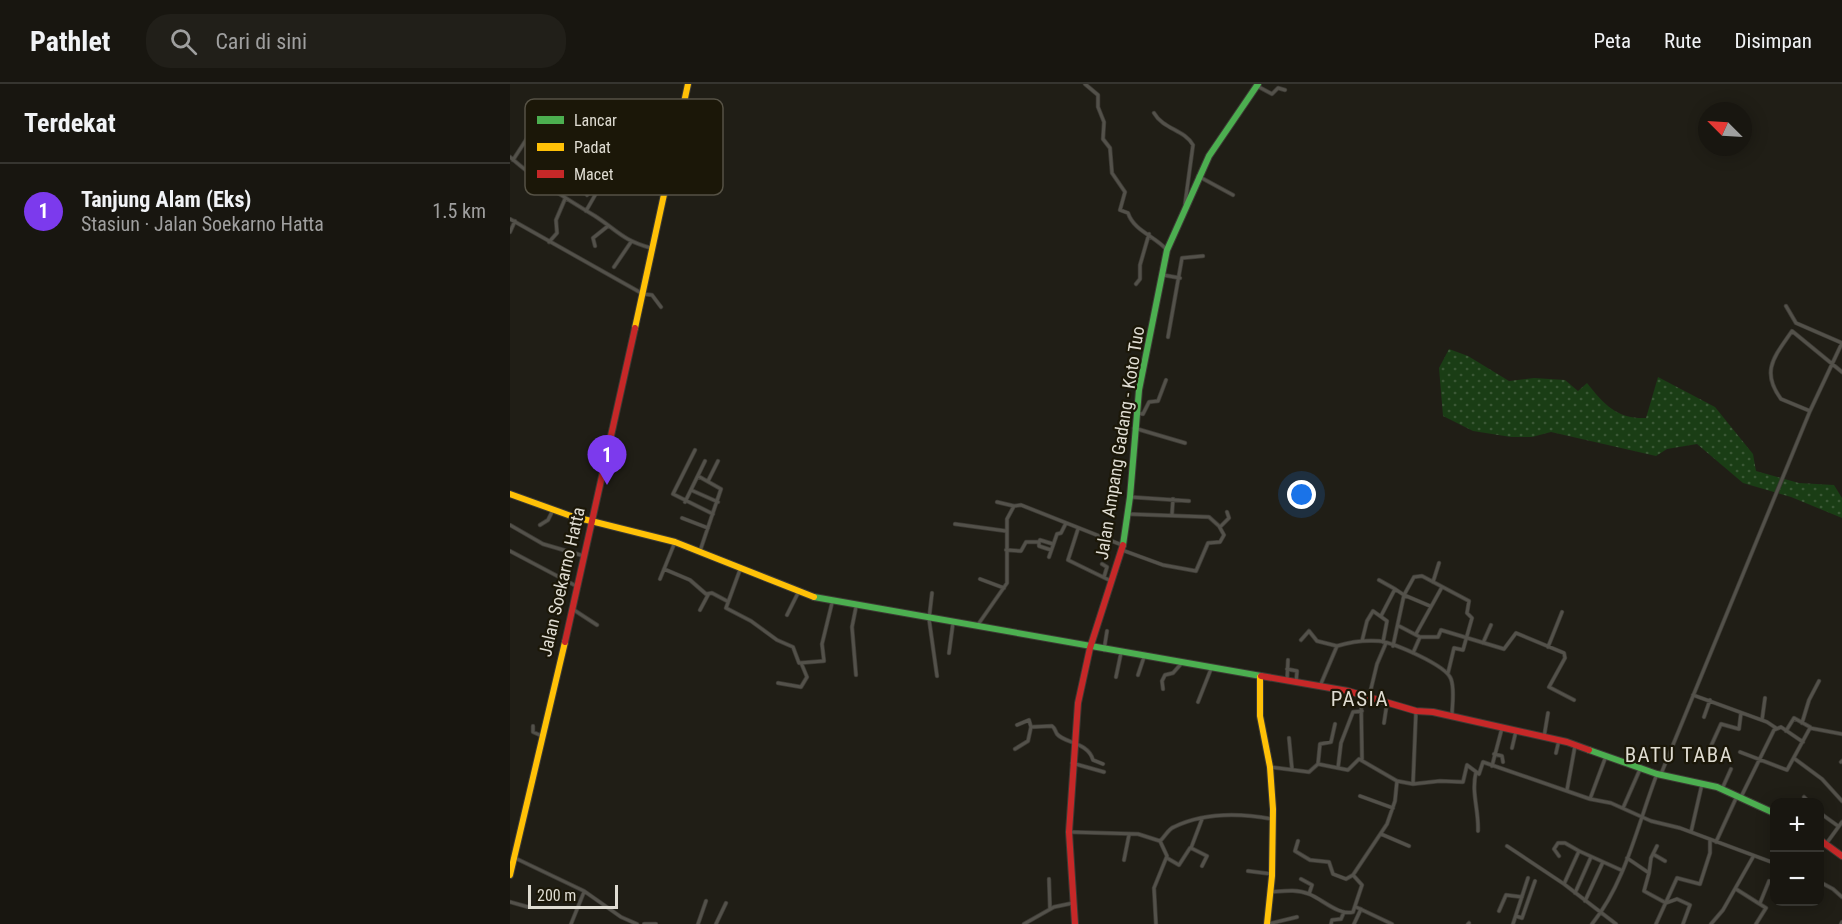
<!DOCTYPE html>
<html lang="id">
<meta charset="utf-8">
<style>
:root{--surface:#181610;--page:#211f19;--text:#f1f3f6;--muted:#9f9f9f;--line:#363530;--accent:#7c3aed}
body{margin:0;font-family:"Roboto Condensed",sans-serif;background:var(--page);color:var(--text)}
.controls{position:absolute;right:18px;bottom:18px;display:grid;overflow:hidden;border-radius:12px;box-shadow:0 3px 15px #0003}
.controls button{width:54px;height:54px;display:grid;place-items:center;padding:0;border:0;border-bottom:2px solid var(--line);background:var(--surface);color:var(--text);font:30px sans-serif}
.compass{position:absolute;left:1188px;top:18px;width:54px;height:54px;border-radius:50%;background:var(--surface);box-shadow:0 3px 15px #0003;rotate:294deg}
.scale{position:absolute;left:18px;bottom:15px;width:90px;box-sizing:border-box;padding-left:6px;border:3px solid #dfdcd2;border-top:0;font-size:16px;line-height:21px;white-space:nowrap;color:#dfdcd2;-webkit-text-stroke:4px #1b1708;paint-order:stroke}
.you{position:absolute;left:792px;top:411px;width:21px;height:21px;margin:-15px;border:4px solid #fff;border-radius:50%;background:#1a73e8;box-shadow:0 0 0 9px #1a73e833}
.badge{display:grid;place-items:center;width:39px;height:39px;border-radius:50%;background:var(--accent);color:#fff;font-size:20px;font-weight:700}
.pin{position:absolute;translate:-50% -50px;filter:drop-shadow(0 2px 3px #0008)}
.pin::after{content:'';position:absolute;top:32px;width:21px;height:18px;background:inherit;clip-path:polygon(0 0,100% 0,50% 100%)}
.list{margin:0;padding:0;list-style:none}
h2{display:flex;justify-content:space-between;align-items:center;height:78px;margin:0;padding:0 24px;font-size:26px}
h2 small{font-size:20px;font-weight:400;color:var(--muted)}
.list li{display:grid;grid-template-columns:39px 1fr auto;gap:18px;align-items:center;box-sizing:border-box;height:96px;padding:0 24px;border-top:2px solid var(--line)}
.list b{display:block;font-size:22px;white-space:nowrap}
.list p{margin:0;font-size:20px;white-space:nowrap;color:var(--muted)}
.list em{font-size:20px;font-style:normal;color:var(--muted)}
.icon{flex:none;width:33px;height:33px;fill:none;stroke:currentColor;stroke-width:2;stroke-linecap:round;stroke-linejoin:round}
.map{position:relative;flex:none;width:1332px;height:840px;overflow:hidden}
header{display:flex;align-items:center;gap:36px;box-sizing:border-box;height:84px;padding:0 30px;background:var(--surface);border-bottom:2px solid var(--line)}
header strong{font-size:28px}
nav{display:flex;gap:33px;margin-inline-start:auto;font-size:21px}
.search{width:420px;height:54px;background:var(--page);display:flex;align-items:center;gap:15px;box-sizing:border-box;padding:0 21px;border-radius:24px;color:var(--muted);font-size:22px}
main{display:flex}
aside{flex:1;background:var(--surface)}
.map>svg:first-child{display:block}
</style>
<header>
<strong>Pathlet</strong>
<div class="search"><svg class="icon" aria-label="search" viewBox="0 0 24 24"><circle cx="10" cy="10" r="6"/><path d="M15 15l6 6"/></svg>Cari di sini</div>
<nav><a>Peta</a><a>Rute</a><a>Disimpan</a></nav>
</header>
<main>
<aside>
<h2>Terdekat<small></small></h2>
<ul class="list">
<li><span class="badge">1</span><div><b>Tanjung Alam (Eks)</b><p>Stasiun · Jalan Soekarno Hatta</p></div><em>1.5 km</em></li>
</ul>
</aside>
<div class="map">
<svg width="1332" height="840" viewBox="0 0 1332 840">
<defs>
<pattern id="grass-dots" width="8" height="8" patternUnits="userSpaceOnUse" patternTransform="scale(1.5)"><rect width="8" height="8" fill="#1a3d15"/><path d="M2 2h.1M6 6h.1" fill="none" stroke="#3b5836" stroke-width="1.8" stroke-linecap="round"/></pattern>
</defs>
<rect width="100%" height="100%" fill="#201e16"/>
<path fill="url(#grass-dots)" d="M939,265L958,272L999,297L1024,294L1055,296L1068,307L1077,299C1095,322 1108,335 1136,334L1148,293L1205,323L1243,370L1246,387L1289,399L1324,401L1332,414V434L1281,413L1233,399L1187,360L1157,365L1146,372L1041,348L1022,353H1001L963,347L933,332L929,284Z"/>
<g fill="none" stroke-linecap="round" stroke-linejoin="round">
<g stroke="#3c3a34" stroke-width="4.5">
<path id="street" d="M575,0L588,11V23L594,38L593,55L600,64L602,89L615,108L610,126L618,129C624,147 645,152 657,166
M747,2L762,10L768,4L775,6
M644,29C653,45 675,46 683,61L675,120
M0,73C26,96 55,114 85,132C108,147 112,156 141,164
M3,76L27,39
M70,86L86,99L88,106L76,127
M688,92L723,111
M74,109L80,96
M77,111L85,105
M0,135L133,210L142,211L151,223
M0,148L5,137
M39,158L47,149L46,136L55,115
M85,162L83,154L98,142
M104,183L121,158
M653,191L670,194
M626,200L630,195V181L639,150
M1276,222L1286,239L1332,259
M658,253L672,174L693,172
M1300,327L1271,315C1250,287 1265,272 1282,247L1332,288
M626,329L633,330L639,318L648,317L656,296
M624,344L675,359
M185,366L163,410L203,430
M188,392L211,405L190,467
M198,397L208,377
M181,406L208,418
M620,413L679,417
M175,418L195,377
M487,418L504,422
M662,430L663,415
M172,434L198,444
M445,440L496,447
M0,441L33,460L74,472
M30,441L38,436L43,426
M710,443L719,434L717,428
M568,445L558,476L601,497
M529,458V462L541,466
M496,466L511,467L516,458H529L530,456L543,460
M612,466L653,481L686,487L698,459L710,458L714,451L709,442L699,433L617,430
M0,467L68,503
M539,473L547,450L551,449L556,439
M592,480L597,483L594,493
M231,483L216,524L241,537L267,556L283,563L289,579L314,577L312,560L322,519
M154,485L180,496L196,510L202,509L217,517
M150,495L165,458
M470,495L494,504
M869,496L885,505
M923,498L929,479
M422,509L419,535L427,592
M346,523L342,543L346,591
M64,526L87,541
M190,526L198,511
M277,531L288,509
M871,532L885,505L894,511L920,522
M467,542L497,499V435L504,422L511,421L612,461
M889,542L910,553H928L931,546L994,565L1006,549L1054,569L1055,574L1039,603L1064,616
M906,550L932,503
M791,556L799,547L807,557L827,562
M852,557L857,537L863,527L877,537L873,558
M973,559L981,541
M883,562L894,511L904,493L912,492L959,517L957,529L962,534L953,566L944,564L938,589
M1038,563L1052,528
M594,566L597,547
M439,569L443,539
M903,569L910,553
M777,585L787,587L786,599
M628,591L634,573
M606,593L611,569
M777,597L778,576
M268,599L291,603L297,593L292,581
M810,602L827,562C840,558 855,556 869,557C884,559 936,581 941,595C945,606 942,621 942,632
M653,605L652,597L655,591L663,589L671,580
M851,611L852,675
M1183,611L1257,638L1266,644
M859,613L867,580L876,559
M688,618L701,585
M1194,633L1200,616
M1252,636L1255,614
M874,639L877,619
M1292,639L1299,616L1309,597
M507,641L519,636L521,643
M23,642V648L32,652
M1276,647L1284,634L1300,643
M1034,653L1038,629
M779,654L782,685
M1201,662L1211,640L1229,645L1231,629
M1002,664L1006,647
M505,665L518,657L521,643L542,642C545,644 545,647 547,650C554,659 578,658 583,676L593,680
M1230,668L1277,686L1300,644L1332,650
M1046,669L1049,656
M984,670L992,672L993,678
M1285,675L1312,695L1332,717
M1331,678L1332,677
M562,679L594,688
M808,680L810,660L821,658L825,640
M982,682L992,644
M760,683L799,688L808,680L838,686L849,675L887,697L903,700L930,697L953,698L957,681L969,690L973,678L1080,715L1101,719L1141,737L1170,744L1264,779
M828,684L831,659L843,628L852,627
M966,688C961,709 969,726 968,747
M1151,690L1300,327L1332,259
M903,700L906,627
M1212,705L1221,685
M1057,706L1065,662
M850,712L883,724
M1231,713L1264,646L1271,643L1293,658
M1294,713L1299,718
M1080,715L1096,672
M1113,724L1131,683
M1310,729L1328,742
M559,748L628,750L650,757C655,753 658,745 664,743C695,728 729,729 762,735
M1181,748L1192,700
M871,750L899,762
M788,757L785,767L800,776L819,778L823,790L836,795L843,791
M1206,758L1227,712
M1316,760L1332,738
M997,762L1054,800L1106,840
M1143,770L1155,777
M1049,772L1044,765L1048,759H1055L1069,767
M5,774L74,807L111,833L127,840
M657,774L669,781L680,764
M1117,774L1139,789L1134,807L1156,819L1167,815L1180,821L1173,840
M614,776L619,751
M692,782L697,772L681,764L692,735
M738,787L762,790
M1139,789L1141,774L1147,762
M539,795L540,825
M791,795L802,801L799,810
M1310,798L1323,805L1332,813
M1054,800L1069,767L1111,786
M1226,805L1256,824L1246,840
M761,808C774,807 787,805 799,810C812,815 829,832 843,828L852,801L843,791L877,740L885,717L887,697
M1065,809L1081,773
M1075,817L1093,778
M0,818L18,823
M1250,819L1259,797
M846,823L882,840
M989,827L996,811L1012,813
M1006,832L1012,834L1025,797
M61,840L74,808
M134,840H146
M188,840L196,817
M206,840L216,819
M514,840L544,823L563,819
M646,840L644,804L657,772L650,757
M758,840L787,833
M821,840L822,836L831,835L834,828
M844,840L851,825
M958,840L959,839
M1003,840L1018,794
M1082,840C1116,798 1128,739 1147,690
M1146,840L1167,794L1190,800L1200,769V756
M1201,840L1213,826L1243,773
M1331,840L1332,838"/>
</g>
<g stroke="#3c3a34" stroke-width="8">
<path id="fast" d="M613,461L620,413L629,306L657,166L699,72L748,0
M304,513L751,592
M1079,666L1147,690L1207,703L1264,729"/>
</g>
<g stroke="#3c3a34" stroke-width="8">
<path id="slow" d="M125,244L178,0
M0,410L61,432L165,458L304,513
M750,593V632L760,683L763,725L762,792L757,840
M0,791L55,558"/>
</g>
<g stroke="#3c3a34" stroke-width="8">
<path id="jam" d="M55,558L125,244
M751,592L838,607L906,627L923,628L1057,658L1079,666
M1310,756L1332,772
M565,840L559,748L568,619L580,564L613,461"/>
</g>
<use href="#street" stroke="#53514a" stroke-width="3"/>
<use href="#fast" stroke="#4caf50" stroke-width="6"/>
<use href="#slow" stroke="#ffc107" stroke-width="6"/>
<use href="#jam" stroke="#c62828" stroke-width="6"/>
</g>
<g text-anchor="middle" stroke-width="4.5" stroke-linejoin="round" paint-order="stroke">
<g font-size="18" fill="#dfdcd2" stroke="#1b1708">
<text transform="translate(610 359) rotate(-81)" y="6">Jalan Ampang Gadang - Koto Tuo</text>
<text transform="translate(52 498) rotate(-77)" y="6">Jalan Soekarno Hatta</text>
</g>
<g font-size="21" letter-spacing="1.5" fill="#dfdcd2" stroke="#1b1708">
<text x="850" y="622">PASIA</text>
<text x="1169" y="678">BATU TABA</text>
</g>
</g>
<rect x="15" y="15" width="198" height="96" rx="9" fill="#1b1708" stroke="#565245" stroke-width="1.5"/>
<rect x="27" y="32" width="27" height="8" fill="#4caf50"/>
<rect x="27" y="59" width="27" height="8" fill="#ffc107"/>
<rect x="27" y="86" width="27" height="8" fill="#c62828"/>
<g font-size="16" fill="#dfdcd2">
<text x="64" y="42">Lancar</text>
<text x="64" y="69">Padat</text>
<text x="64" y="96">Macet</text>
</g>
</svg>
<div class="controls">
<button>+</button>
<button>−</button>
</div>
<svg class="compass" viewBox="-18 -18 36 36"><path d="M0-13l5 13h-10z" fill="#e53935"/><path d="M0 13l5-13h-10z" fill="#9f9f9f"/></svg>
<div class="scale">200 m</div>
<div class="you"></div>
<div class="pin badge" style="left:97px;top:401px">1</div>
</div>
</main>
